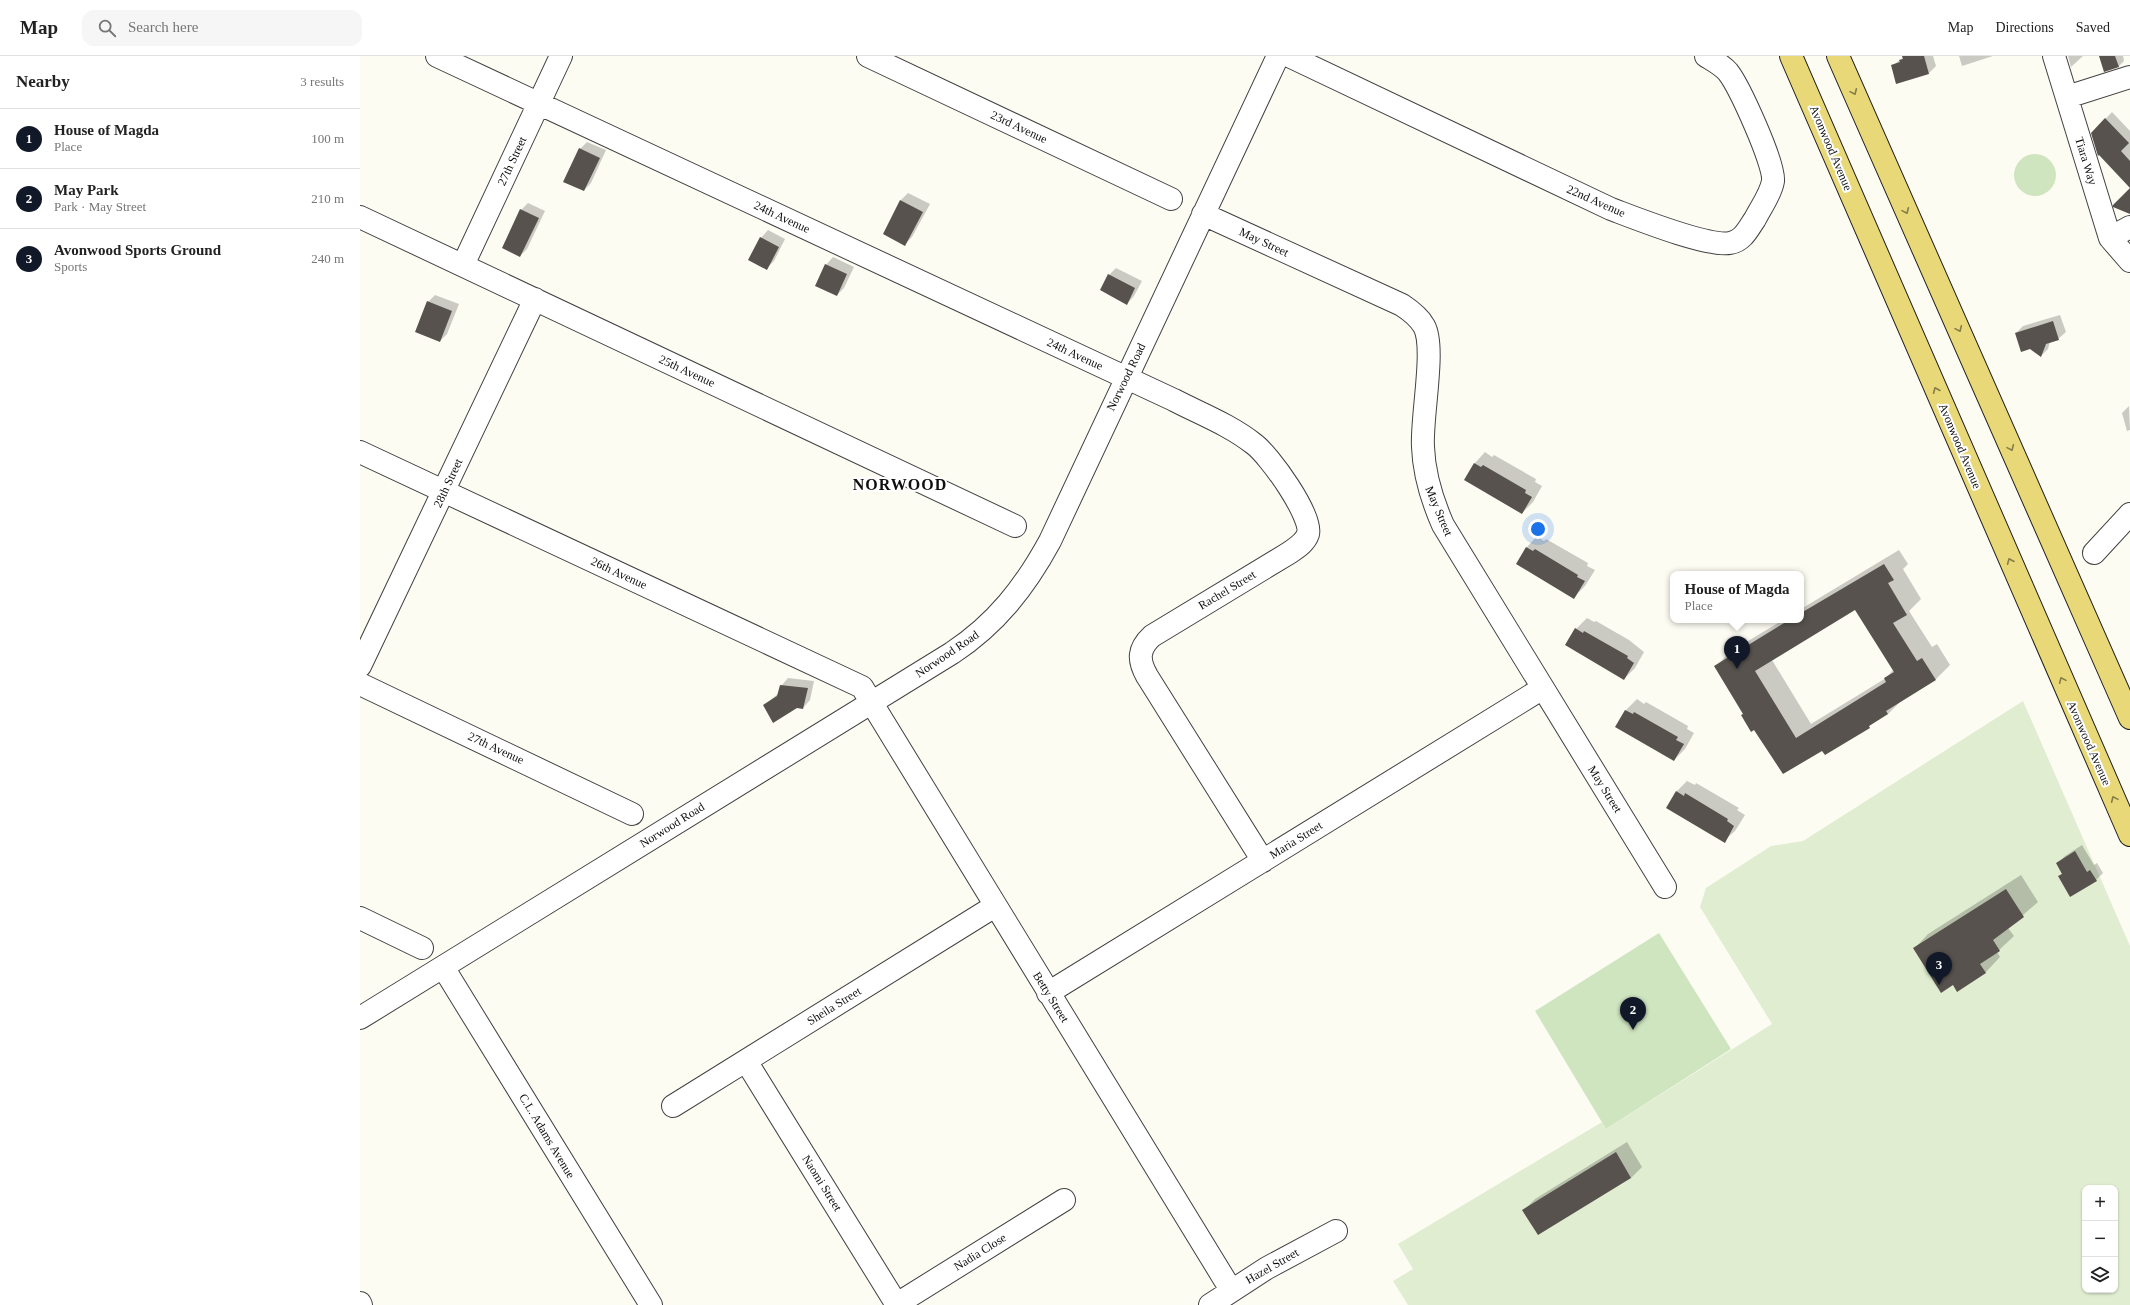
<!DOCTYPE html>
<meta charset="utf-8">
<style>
:root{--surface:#fff;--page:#f6f6f6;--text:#222;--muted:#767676;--line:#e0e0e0;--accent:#111827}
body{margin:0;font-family:"Times New Roman",serif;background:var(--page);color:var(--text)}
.controls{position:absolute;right:12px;bottom:12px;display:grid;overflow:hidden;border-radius:8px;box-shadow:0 1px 3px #0004}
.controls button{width:36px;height:36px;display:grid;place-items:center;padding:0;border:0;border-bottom:1px solid var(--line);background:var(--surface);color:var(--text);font:20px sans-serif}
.you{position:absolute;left:1178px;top:473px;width:14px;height:14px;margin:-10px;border:3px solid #fff;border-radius:50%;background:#1a73e8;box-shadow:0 0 0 6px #1a73e833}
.badge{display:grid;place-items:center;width:26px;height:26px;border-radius:50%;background:var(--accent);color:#fff;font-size:13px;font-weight:700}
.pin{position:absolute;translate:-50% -33px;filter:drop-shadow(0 1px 2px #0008)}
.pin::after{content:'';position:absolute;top:21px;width:14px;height:12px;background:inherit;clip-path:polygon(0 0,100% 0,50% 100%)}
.popup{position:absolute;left:1310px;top:515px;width:134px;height:52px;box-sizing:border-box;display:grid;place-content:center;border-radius:8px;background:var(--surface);filter:drop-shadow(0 1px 3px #0005);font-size:13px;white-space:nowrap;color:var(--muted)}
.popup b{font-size:15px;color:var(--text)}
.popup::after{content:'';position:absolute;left:50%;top:100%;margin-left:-8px;border:8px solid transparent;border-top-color:var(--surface)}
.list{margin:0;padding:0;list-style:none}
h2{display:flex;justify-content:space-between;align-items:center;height:52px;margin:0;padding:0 16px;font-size:17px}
h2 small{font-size:13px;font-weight:400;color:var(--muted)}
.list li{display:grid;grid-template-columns:26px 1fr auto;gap:12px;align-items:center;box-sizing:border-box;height:60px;padding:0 16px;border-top:1px solid var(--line)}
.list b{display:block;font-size:15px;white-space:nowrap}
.list p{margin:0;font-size:13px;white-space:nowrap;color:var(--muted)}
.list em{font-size:13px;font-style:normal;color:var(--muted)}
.icon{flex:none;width:22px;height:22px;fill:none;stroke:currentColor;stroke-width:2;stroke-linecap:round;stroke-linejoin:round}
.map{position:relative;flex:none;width:1770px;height:1249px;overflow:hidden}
header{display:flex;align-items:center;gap:24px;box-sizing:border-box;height:56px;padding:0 20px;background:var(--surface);border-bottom:1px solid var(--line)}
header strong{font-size:19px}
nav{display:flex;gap:22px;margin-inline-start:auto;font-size:14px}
.search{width:280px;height:36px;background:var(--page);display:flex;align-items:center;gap:10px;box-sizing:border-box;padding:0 14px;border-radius:12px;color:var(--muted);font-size:15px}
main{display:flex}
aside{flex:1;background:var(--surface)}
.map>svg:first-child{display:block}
</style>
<header>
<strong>Map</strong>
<div class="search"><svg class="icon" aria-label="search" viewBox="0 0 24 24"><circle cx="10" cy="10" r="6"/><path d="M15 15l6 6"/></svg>Search here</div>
<nav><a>Map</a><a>Directions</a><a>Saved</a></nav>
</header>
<main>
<aside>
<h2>Nearby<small>3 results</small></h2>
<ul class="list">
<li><span class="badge">1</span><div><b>House of Magda</b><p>Place</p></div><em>100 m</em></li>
<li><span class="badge">2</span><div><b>May Park</b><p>Park · May Street</p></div><em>210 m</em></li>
<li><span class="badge">3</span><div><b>Avonwood Sports Ground</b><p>Sports</p></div><em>240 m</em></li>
</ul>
</aside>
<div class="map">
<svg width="1770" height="1249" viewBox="0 0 1770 1249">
<rect width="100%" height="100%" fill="#fdfcf3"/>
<path fill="#cfe5c0" d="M1654 119a21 21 0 1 1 42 0a21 21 0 1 1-42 0Z
M1299,877L1371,993L1246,1073L1175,955Z"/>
<path fill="#e0edd1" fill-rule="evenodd" d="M1663,645L1770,890V1249H1048L1033,1225L1053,1213L1038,1188L1242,1066L1246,1073L1412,968L1340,851L1346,832L1411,790L1443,785ZM1725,1132H1755V1234H1725Z"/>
<path fill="#0003" fill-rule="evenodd" d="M1545,0H1573L1576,10L1569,17L1537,27L1532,10Z
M1599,0H1633L1602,10Z
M1708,0H1723L1711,11Z
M1740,0H1763L1764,5L1758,11Z
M1752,56L1770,75V131L1732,77Z
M227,86L246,94L231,127L224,134L220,93Z
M548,137L570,148L552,181L545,188L524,177L541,144Z
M168,147L185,155L167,193L160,200L161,154Z
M408,174L425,183L414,205L407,212L401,182Z
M473,201L494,211L484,232L477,239L466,209Z
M756,212L782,225L774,240L767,248L749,219Z
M75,239L99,248L87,278L80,285L68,246Z
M1700,259L1706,276L1698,283L1690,285L1688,293L1681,300L1656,277L1663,270Z
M1769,350L1770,374L1767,375L1762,357Z
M1125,396L1132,401L1134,399L1176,423L1175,426L1182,430L1173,446L1162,457L1105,423L1115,407Z
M1177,480L1184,485L1186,483L1228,507L1227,510L1235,514L1225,530L1214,541L1157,508L1167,491Z
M1539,494L1548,508L1543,513L1561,543L1549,555L1572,591L1577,588L1590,609L1576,623L1540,646L1528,658L1465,698L1463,693L1424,717L1356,610L1370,596L1423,564H1441V553ZM1495,552L1533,614L1526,622L1451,668L1412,604Z
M1227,562L1234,566L1236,565L1269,584L1284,596L1275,612L1264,623L1216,573Z
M428,622L454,625L450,644L443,652L404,649L419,637L421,630Z
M1277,643L1284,648L1286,646L1328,670L1327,673L1334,677L1325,693L1314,704L1257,670L1266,654Z
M1327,725L1335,729L1336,727L1379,752L1377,754L1385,759L1375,775L1364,785L1316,736Z
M1722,789L1734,809L1737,807L1743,817L1736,824L1699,821L1703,817L1698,807L1705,800Z
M1661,819L1678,846L1648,872L1654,880L1637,896L1640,901L1626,916L1597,934L1593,928L1554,893L1568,878Z
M1267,1086L1282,1111L1271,1122L1164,1154L1175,1143Z"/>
<path fill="#57524d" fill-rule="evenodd" d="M1542,0H1564L1569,18L1536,28L1531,9L1540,6L1539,4L1543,3Z
M1739,0H1755L1759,11L1744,16Z
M1745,62L1769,87L1761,95L1770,105V158L1753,151V149L1770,132L1739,99L1738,100L1731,77Z
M219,92L240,102L224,135L203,126Z
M540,144L563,156L545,190L523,178Z
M160,153L179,162L160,201L142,192Z
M400,181L419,191L407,214L388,204Z
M465,208L487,218L477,240L455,230Z
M748,218L775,232L767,249L740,234Z
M67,245L92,255L80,286L55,276Z
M1693,265L1699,284L1686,288L1681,301L1670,293L1661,296L1655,277Z
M1114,407L1121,411L1123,409L1166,434L1165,437L1172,441L1162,458L1104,424Z
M1166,491L1173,495L1175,493L1218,519L1217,521L1225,525L1214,543L1156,508Z
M1524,508L1534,524L1528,527L1547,559L1533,567L1557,605L1562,602L1576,624L1526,655L1528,658L1509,670L1510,672L1465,699L1462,695L1423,718L1394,674L1391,676L1381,659L1383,658L1354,610L1429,564H1441V557ZM1495,554L1534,616L1524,622L1526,626L1436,682L1395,615Z
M1215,572L1223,577L1224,575L1268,600L1267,602L1274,607L1264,624L1205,589Z
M420,629L448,632L443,653L437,652L413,667L403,649L417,640Z
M1265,654L1273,658L1274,656L1318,681L1316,684L1324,688L1314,705L1255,671Z
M1316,735L1324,740L1325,737L1368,763L1367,765L1374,770L1365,787L1306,752Z
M1715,795L1727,816L1730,814L1737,825L1710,841L1698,820L1702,818L1696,807Z
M1646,833L1664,861L1633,884L1640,895L1620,908L1626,917L1597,936L1593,929L1581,937L1553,892Z
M1256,1096L1271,1122L1178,1179L1162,1154Z"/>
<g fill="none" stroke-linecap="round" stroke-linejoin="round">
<g stroke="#424242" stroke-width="24">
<path id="minor" d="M77,0L814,344C841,358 870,369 894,388C909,399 953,460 948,478C945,487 936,492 929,497L792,580C778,593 778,604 787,620L903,805
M508,0L811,143
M929,0L1251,153C1275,162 1347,191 1370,187C1383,185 1388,173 1395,163C1401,151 1411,138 1413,125C1415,108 1379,30 1368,16C1362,9 1354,5 1346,0
M1694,0L1750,182L1770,205
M1707,41L1770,21
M843,158L1042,249C1051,255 1059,261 1064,270C1076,291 1061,362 1063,391C1064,419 1072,444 1083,469L1305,831
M0,161L655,470
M1750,182L1770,171
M103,209L201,0
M0,396L502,631L871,1234
M1734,497L1770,458
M0,610L175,243
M0,628L272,758
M0,862L62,892
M83,911L291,1249
M688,937L1183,632
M0,962L592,597C636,568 665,531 690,485L918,0
M386,1005L537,1249
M313,1050L635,850
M0,1247L1,1249
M537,1248L704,1144
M850,1249L907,1212L976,1175"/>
</g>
<g stroke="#202020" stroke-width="24">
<path id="major" d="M1431,0L1770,779
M1478,0L1770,662"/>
</g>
<use href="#minor" stroke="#fff" stroke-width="22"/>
<use href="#major" stroke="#e8d878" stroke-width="22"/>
</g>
<defs><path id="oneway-chevron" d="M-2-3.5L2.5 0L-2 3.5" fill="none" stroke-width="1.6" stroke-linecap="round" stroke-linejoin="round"/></defs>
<g stroke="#867e49">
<use href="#oneway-chevron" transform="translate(1494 36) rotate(66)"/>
<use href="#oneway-chevron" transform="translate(1546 155) rotate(66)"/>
<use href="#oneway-chevron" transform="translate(1599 273) rotate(66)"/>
<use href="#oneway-chevron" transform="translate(1576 334) rotate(-113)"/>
<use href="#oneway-chevron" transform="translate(1651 392) rotate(66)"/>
<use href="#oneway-chevron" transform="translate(1650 505) rotate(-113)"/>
<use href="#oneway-chevron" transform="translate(1702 624) rotate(-114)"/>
<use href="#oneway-chevron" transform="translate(1754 743) rotate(-114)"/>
</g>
<g text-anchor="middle" stroke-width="4" stroke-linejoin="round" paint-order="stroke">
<g font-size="12" fill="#0f0f0f" stroke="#fff">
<text transform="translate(659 71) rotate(25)" y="4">23rd Avenue</text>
<text transform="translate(1471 92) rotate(67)" y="4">Avonwood Avenue</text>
<text transform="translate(152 105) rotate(-65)" y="4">27th Street</text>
<text transform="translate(1726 105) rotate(73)" y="4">Tiara Way</text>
<text transform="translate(1236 145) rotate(24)" y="4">22nd Avenue</text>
<text transform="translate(422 161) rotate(25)" y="4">24th Avenue</text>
<text transform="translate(904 186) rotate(25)" y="4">May Street</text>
<text transform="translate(715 298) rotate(25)" y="4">24th Avenue</text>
<text transform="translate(327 315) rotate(25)" y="4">25th Avenue</text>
<text transform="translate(766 321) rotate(-64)" y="4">Norwood Road</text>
<text transform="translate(1600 390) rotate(67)" y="4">Avonwood Avenue</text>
<text transform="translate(88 427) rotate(-65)" y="4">28th Street</text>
<text transform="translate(1079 455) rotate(67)" y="4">May Street</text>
<text transform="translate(259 517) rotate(25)" y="4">26th Avenue</text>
<text transform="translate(867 534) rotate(-31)" y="4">Rachel Street</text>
<text transform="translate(587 598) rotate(-34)" y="4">Norwood Road</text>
<text transform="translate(1729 687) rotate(66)" y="4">Avonwood Avenue</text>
<text transform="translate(136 692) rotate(25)" y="4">27th Avenue</text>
<text transform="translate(1245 733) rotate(58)" y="4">May Street</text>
<text transform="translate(312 769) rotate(-32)" y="4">Norwood Road</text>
<text transform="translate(936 784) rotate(-32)" y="4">Maria Street</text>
<text transform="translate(691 941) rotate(58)" y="4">Betty Street</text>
<text transform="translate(474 950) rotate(-32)" y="4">Sheila Street</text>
<text transform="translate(187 1080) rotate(59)" y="4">C.L. Adams Avenue</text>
<text transform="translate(462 1127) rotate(58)" y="4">Naomi Street</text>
<text transform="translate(620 1196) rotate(-32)" y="4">Nadia Close</text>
<text transform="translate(912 1210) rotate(-30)" y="4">Hazel Street</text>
</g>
<g font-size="16" font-weight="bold" letter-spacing="1" fill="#0f0f0f" stroke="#fff">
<text x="540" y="434">NORWOOD</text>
</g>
</g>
</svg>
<div class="controls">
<button>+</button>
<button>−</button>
<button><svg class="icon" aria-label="layers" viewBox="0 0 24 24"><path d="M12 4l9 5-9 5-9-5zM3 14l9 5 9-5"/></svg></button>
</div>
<div class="you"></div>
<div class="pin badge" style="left:1377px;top:613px">1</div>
<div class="popup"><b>House of Magda</b>Place</div>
<div class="pin badge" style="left:1273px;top:974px">2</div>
<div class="pin badge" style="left:1579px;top:929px">3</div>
</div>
</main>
